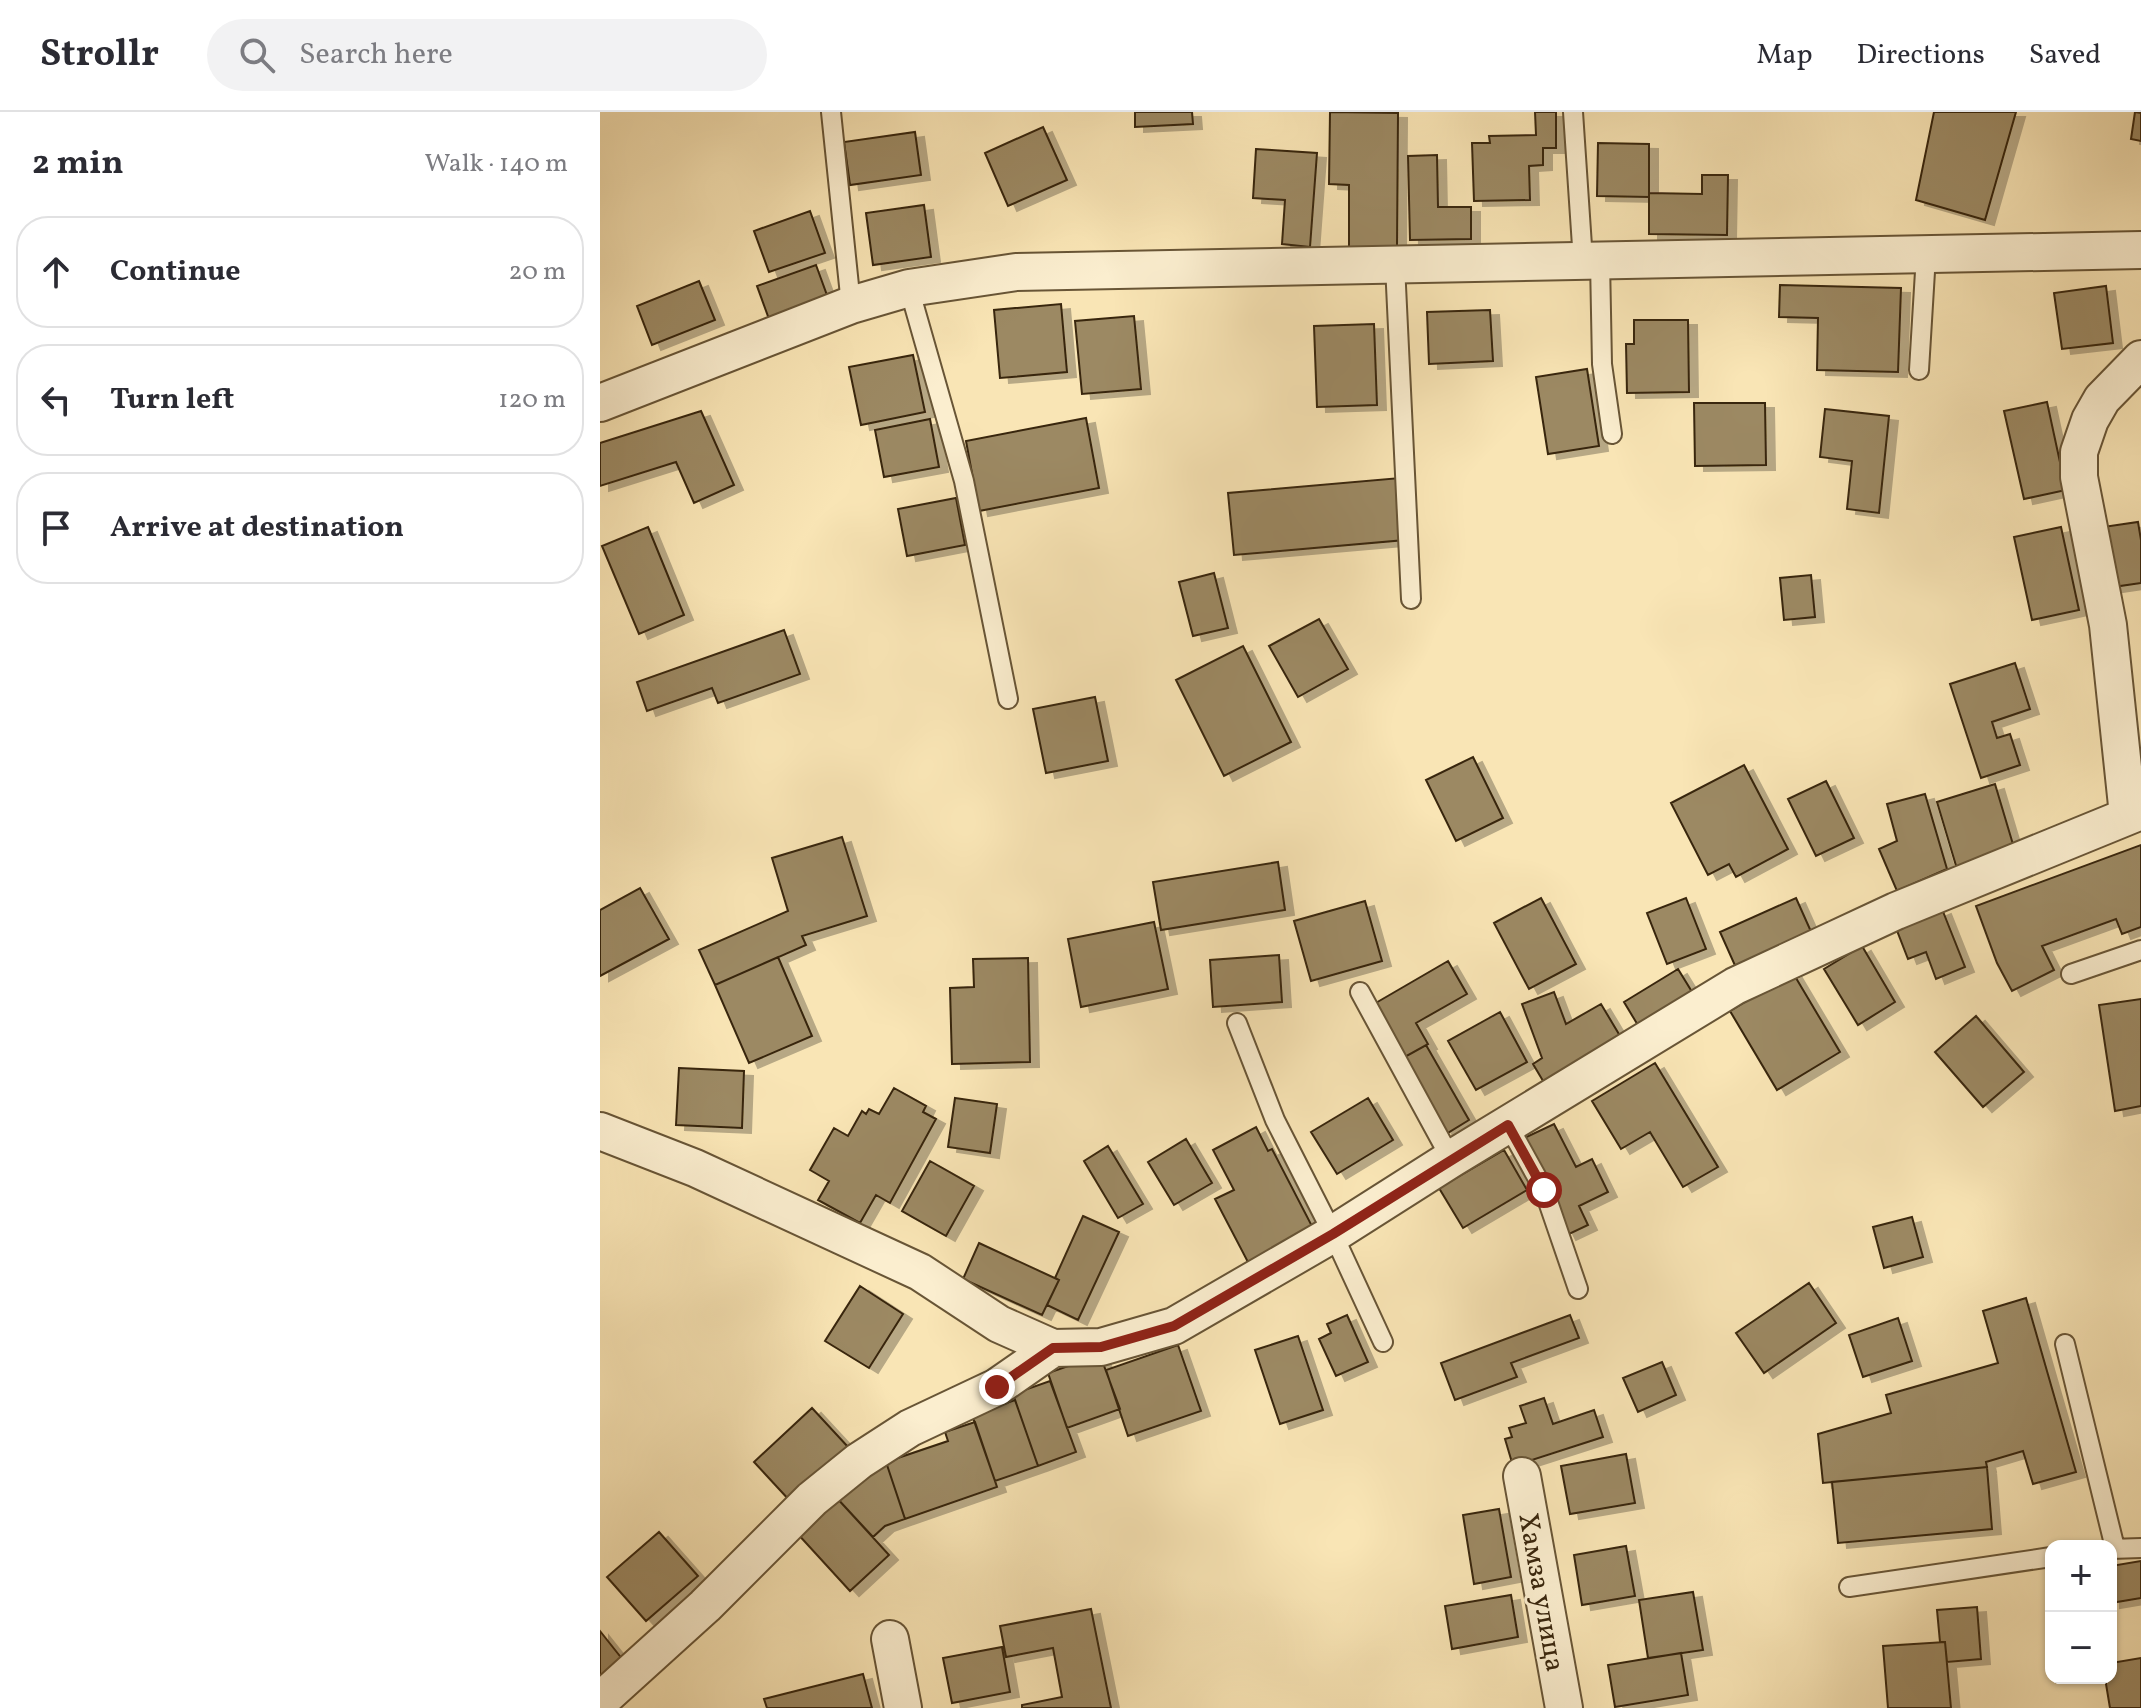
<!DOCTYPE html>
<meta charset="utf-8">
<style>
:root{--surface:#fff;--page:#f2f2f3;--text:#2b2b33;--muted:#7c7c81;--line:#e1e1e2}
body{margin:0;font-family:Vollkorn,serif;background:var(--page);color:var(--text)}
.controls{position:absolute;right:24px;bottom:24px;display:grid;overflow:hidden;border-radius:16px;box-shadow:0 2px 6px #0004}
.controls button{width:72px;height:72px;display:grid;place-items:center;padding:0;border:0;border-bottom:2px solid var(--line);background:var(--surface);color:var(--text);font:40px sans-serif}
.stop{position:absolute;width:24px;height:24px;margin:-18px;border:6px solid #8f2418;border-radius:50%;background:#fff}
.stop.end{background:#8f2418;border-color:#fff;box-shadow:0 2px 8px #0008}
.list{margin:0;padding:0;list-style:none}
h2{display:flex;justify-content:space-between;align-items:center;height:104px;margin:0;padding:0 32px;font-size:34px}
h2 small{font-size:26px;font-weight:400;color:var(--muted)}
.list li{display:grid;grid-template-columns:52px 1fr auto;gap:24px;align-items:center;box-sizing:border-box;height:112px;margin:0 16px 16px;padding:0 16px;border:2px solid var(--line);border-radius:32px}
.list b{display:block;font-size:30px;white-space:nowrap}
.list em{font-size:26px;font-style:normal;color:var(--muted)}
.icon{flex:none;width:44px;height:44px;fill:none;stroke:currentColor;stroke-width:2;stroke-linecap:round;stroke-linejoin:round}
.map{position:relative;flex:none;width:1541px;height:1596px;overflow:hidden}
header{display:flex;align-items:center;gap:48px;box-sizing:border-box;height:112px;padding:0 40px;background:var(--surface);border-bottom:2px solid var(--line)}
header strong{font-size:38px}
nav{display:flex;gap:44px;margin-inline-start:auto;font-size:28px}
.search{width:560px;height:72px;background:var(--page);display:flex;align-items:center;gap:20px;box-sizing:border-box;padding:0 28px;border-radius:44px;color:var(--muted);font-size:30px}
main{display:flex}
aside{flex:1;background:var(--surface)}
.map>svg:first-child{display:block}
</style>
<header>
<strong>Strollr</strong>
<div class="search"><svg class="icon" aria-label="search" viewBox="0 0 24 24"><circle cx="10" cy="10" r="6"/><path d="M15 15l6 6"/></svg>Search here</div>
<nav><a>Map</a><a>Directions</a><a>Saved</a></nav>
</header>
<main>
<aside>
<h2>2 min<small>Walk · 140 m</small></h2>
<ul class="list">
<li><svg class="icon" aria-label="ahead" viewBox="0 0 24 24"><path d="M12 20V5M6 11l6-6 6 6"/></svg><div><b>Continue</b></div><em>20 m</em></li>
<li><svg class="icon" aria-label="left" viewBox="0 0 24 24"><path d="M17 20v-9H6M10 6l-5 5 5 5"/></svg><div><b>Turn left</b></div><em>120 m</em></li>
<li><svg class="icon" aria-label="arrive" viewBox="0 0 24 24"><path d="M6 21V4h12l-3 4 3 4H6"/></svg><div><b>Arrive at destination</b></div></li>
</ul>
</aside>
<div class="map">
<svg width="1541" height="1596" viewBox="0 0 1541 1596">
<defs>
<filter id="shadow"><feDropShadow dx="9" dy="5" stdDeviation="0" flood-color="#0004"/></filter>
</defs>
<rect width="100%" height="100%" fill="#f9e5b5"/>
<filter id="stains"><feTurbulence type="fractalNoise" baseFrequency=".0025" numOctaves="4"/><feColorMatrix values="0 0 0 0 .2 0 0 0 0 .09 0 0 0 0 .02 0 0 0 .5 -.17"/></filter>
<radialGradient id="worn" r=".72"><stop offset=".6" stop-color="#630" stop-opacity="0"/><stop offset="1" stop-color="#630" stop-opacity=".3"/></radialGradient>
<path fill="#9c8964" stroke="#38250c" stroke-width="2" filter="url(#shadow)" d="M535,0H592L593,12L535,15Z
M730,0L798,1L797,135H749V73L729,72Z
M935,0H956V36H943V53L929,54L930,88L874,89L872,31H890L889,24L936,23Z
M1334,0H1416L1385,108L1316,88Z
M1535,0L1541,1V29L1531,27Z
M443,15L467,68L408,94L385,41Z
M315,20L321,63L250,73L244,30Z
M998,31L1049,32V85L997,84Z
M656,37L717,41L710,135L682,132L685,88L653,86Z
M837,43L838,95H871V127L810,128L808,44Z
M1102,63H1128L1127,123L1049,122V81L1102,82Z
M324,93L331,145L273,153L266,101Z
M210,99L225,141L169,160L154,119Z
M216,153L228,186L169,207L157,174Z
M99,169L115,208L52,233L37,194Z
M1180,173L1301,176L1298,260L1217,258L1218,206L1179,205Z
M1506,174L1513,231L1462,237L1454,181Z
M461,192L467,260L400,266L394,198Z
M890,198L893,249L829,252L827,200Z
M534,204L541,277L482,282L475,209Z
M1034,208H1088L1089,280L1027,281L1026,232H1034Z
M774,212L777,293L717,295L714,214Z
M313,243L325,300L261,313L249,255Z
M987,257L999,334L948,342L936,265Z
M1447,290L1466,378L1424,387L1404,299Z
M1094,291H1165L1166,353L1095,354Z
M1225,297L1289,304L1279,401L1247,397L1252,349L1220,345Z
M101,299L134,373L94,391L76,350L0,374V331Z
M486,306L499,376L379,399L366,329Z
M330,307L339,355L284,365L275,318Z
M800,366L805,428L634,443L628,381Z
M356,386L365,433L307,444L298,397Z
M1538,410L1541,428V471L1513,475L1503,415Z
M48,415L84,503L39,522L2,434Z
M1461,415L1479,498L1432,508L1414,425Z
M614,461L628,516L593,524L579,470Z
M1211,463L1215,505L1184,508L1180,466Z
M719,507L748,557L698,585L669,534Z
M184,518L200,562L118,591L112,576L47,599L37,570Z
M643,534L691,630L624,664L576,568Z
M1415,551L1430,597L1392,610L1397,626L1410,622L1420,653L1381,666L1350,572Z
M495,585L508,649L446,661L433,597Z
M873,645L903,706L856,729L826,668Z
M1144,653L1188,737L1136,765L1129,752L1108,763L1071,691Z
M1226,669L1254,726L1216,744L1188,687Z
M1395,672L1415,739L1357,757L1337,690Z
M1325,682L1347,757L1297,779L1279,737L1297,729L1287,692Z
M242,725L267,804L202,824L206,833L115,873L99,838L188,799L172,746Z
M1541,733V815L1522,822L1516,807L1442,834L1454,858L1412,879L1397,851L1376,794Z
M678,750L685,798L561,818L553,770Z
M40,776L69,827L0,864V798Z
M941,786L976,852L929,877L894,811Z
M1086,786L1106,837L1067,852L1047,801Z
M1196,786L1213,824L1137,858L1120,820Z
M765,789L782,849L711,869L694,809Z
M1342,797L1365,855L1336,867L1326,840L1308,847L1296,816Z
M554,810L568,877L481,895L468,827Z
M1262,834L1295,890L1258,913L1224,857Z
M679,843L682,890L613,895L610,848Z
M178,845L212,924L149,951L115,873Z
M428,846L430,950L352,952L350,876L374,875L373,847Z
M848,849L867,882L816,911L828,932L805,945L774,892Z
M1078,857L1097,888L1042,920L1024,890Z
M1193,861L1240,940L1177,978L1130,899Z
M954,880L966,912L1001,892L1026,934L949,979L933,952L942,946L922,892Z
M1541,887V994L1515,999L1499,893Z
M900,900L927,950L876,978L848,929Z
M1376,904L1424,960L1383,995L1335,940Z
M826,933L869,1008L846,1022L803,946Z
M1055,951L1118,1055L1083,1075L1050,1020L1021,1037L992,989Z
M79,956L144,959L142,1016L76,1013Z
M294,976L326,994L323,1000L336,1007L290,1091L276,1083L260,1111L218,1088L229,1069L210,1058L234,1016L248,1024L262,999L266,1002L269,997L279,1002Z
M355,986L397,992L390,1041L348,1035Z
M768,986L793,1028L737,1062L711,1020Z
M954,1012L976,1055L992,1047L1008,1080L979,1094L988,1113L967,1123L920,1028Z
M656,1015L668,1039L672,1037L715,1120L650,1154L615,1087L634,1078L613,1038Z
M586,1027L612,1071L574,1093L548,1050Z
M508,1034L543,1092L518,1106L484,1049Z
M904,1038L927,1078L863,1116L839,1076Z
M330,1049L374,1074L346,1124L302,1099Z
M483,1104L519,1120L478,1208L447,1193L459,1168L455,1166Z
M1312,1105L1323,1145L1284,1156L1273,1115Z
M379,1131L459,1168L442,1203L363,1167Z
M1209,1171L1236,1211L1164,1261L1136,1221Z
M260,1174L303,1202L269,1256L225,1229Z
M1426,1186L1476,1360L1433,1372L1423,1339L1386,1350L1387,1355L1223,1371L1218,1322L1291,1301L1286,1283L1398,1251L1383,1199Z
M747,1203L768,1250L736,1264L719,1227L731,1221L727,1212Z
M970,1203L979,1226L911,1251L917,1265L855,1288L841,1251Z
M1298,1206L1312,1249L1263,1265L1249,1223Z
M698,1224L723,1298L680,1312L655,1238Z
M578,1233L601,1299L528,1324L506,1258Z
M500,1243L520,1297L467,1316L448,1261Z
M1062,1250L1076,1283L1038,1300L1023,1266Z
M450,1269L476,1340L438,1354L413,1282Z
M944,1286L953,1312L994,1298L1003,1325L913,1354L905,1327L912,1325L909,1316L926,1311L920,1294Z
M415,1288L438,1354L395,1369L372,1303Z
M212,1296L249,1336L191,1390L154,1350Z
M375,1310L397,1375L305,1407L286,1350L348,1329L345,1320Z
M1026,1342L1035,1391L970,1402L961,1354Z
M286,1350L305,1407L285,1414L273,1425L235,1384Z
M1387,1355L1392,1417L1238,1431L1232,1370Z
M235,1384L289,1443L250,1479L196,1420Z
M899,1397L911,1465L874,1472L863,1403Z
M59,1420L98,1464L46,1509L7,1465Z
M1026,1434L1035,1484L982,1493L974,1443Z
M1541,1449V1486L1511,1491V1454Z
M1093,1480L1103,1538L1048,1546L1039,1488Z
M911,1483L918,1525L852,1537L845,1494Z
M1377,1495L1381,1547L1347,1550L1345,1530H1340L1337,1498Z
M491,1497L511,1596H422V1593L462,1585L453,1536L406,1545L400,1514Z
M0,1519L23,1548L0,1566Z
M1345,1530L1351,1596H1288L1283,1534Z
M402,1535L410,1580L352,1591L343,1546Z
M1081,1541L1088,1583L1015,1595L1008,1553Z
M1541,1546V1596H1510L1505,1566H1511V1551Z
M263,1562L272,1596H167L164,1587Z"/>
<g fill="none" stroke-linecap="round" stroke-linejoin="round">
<g stroke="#685536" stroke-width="22">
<path id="service" d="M231,0L251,193
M973,0L983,149
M1000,149L1002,252L1012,322
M795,153L811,487
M309,176L364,369L408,587
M1319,258L1326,143
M1471,862L1541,838
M760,880L851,1047
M637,911L675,1008L733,1122L783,1230
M908,1013L944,1078L978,1177
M1465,1232L1515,1436
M1511,1437L1541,1436
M1249,1475L1451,1445"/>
</g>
<g stroke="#685536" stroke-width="40">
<path id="minor" d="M0,291L251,193L309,176L416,160L1541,138
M1528,703L1508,513L1479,365V340L1490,308L1502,287L1541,247
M0,1019L95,1056L320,1160L399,1212L453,1236L501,1235L574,1214L733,1122L851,1047L1135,874L1296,799L1541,699
M922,1364L964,1596
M290,1527L303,1596
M0,1589L105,1494L212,1387L259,1349L310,1316L397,1275L453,1236"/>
</g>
<use href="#service" stroke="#fbeecf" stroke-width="18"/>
<use href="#minor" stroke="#fbeecf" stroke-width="36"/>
</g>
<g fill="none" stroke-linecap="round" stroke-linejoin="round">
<path stroke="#8f2418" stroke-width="10" d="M397,1275L453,1236L501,1235L574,1214L733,1122L908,1013L944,1078"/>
</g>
<g text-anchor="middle" stroke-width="6" stroke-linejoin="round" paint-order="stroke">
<g font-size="28" fill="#38250c" stroke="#fbeecf">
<text transform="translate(943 1480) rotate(80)" y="10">Хамза улица</text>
</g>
</g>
<rect width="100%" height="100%" filter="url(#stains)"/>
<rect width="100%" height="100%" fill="url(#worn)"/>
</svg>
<div class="controls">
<button>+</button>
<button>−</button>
</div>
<div class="stop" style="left:944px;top:1078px"></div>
<div class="stop end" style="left:397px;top:1275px"></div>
</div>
</main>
